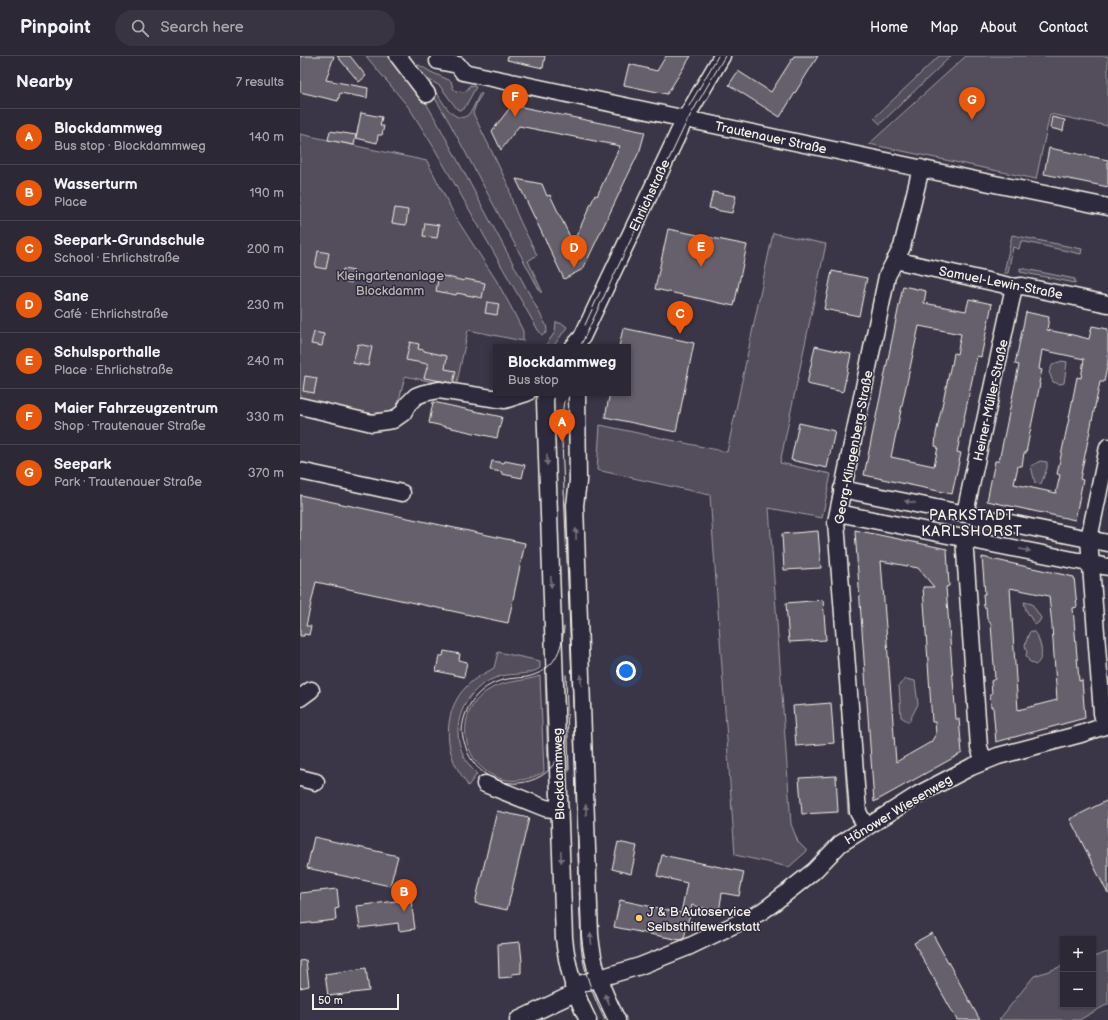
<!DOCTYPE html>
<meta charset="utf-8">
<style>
:root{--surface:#2c2835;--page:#383441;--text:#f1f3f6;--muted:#a6a6ad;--line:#484450;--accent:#ea580c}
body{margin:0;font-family:"Balsamiq Sans",sans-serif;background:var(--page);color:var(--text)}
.controls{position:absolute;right:12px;bottom:12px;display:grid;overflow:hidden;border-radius:0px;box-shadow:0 1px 3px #0004}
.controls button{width:36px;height:36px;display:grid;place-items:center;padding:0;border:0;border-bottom:1px solid var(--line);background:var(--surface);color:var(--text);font:20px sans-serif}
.scale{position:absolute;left:12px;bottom:10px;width:87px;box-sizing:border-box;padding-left:4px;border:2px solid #f4f1e8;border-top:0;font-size:11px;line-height:14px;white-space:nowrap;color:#f4f1e8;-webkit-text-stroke:3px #2f2a3d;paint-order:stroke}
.you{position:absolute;left:326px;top:615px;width:14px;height:14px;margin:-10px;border:3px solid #fff;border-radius:50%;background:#1a73e8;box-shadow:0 0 0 6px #1a73e833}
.badge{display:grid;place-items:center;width:26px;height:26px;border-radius:50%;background:var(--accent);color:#fff;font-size:13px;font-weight:700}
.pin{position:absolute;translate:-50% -33px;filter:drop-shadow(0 1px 2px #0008)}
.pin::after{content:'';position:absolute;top:21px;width:14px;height:12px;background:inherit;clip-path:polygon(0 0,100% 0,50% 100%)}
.popup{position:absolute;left:193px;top:288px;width:138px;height:52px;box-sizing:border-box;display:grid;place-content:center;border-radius:0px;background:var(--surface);filter:drop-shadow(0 1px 3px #0005);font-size:13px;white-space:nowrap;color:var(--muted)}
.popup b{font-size:15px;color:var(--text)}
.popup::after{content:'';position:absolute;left:50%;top:100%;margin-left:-8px;border:8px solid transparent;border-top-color:var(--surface)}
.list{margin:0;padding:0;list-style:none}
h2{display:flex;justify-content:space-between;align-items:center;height:52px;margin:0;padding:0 16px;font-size:17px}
h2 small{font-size:13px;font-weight:400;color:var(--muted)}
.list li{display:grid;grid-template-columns:26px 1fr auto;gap:12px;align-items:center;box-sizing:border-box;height:56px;padding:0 16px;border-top:1px solid var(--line)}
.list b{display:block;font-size:15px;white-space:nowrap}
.list p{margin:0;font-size:13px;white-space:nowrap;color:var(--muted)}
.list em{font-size:13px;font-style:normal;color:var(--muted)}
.icon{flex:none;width:22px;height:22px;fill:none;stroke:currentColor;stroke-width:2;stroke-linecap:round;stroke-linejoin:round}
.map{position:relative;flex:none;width:808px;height:964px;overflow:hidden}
header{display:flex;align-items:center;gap:24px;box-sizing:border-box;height:56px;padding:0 20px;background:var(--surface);border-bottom:1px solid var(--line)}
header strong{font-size:19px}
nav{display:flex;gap:22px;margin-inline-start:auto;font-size:14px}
.search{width:280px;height:36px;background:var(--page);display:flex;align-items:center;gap:10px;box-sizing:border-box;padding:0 14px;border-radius:22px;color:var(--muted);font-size:15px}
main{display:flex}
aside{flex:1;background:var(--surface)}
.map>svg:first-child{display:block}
</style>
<header>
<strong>Pinpoint</strong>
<div class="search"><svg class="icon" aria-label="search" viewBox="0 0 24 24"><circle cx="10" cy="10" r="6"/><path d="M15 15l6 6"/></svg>Search here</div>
<nav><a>Home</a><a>Map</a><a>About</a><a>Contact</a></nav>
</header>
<main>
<aside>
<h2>Nearby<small>7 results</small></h2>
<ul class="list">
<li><span class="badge">A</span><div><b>Blockdammweg</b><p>Bus stop · Blockdammweg</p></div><em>140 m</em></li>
<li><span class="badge">B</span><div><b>Wasserturm</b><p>Place</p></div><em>190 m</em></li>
<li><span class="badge">C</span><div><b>Seepark-Grundschule</b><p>School · Ehrlichstraße</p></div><em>200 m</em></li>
<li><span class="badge">D</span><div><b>Sane</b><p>Café · Ehrlichstraße</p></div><em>230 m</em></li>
<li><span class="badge">E</span><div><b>Schulsporthalle</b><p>Place · Ehrlichstraße</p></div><em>240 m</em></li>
<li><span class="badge">F</span><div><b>Maier Fahrzeugzentrum</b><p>Shop · Trautenauer Straße</p></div><em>330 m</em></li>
<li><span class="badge">G</span><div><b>Seepark</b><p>Park · Trautenauer Straße</p></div><em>370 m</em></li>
</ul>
</aside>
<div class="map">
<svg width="808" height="964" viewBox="0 0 808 964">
<rect width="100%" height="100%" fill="#3b3647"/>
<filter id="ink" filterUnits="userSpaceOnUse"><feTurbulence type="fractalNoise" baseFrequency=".025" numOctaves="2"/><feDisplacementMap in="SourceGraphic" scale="8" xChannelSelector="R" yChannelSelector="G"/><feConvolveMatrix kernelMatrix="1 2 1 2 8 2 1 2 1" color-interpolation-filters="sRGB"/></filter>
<g filter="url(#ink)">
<path fill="#534e5c" stroke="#a4a0a2" d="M66,0H91L123,42L136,64L246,269L247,274L246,277L242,279L238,274L133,90L110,53Z
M639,0H651L580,68L574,62Z
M666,0H808V70L750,58L736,123L569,88Z
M115,9H119L131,16L151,25L153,32L156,35L164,36L168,33L170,29L176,31L164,53L160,54L157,53L140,30L124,21Z
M134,33C141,42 155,73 170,57C174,51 177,43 180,37L182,38L177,46L173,57L209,131C211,152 228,180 237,199L228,205L241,233V237L147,62L133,39Z
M0,78L127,105L156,162L196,224L211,251L223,275V285L168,274L156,331L105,320L92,372L0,353Z
M473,177L526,188L480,407L531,418L522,462L469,452L491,768L498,786L507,795L489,811L435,799L410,439L297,414L300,369L427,396Z
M712,179L782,193L781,198L721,185L719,193L713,191L708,217H704Z
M720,212L775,223V227L720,216Z
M256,266L263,268L267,271L253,291H247L246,289L255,276Z
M762,305L767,306L764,327L760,328L753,326L749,316L753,308Z
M740,405L747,406V412L741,428L735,427L731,410Z
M724,546L732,548L741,562L739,566L735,569L726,554Z
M731,575L734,576C741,584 746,603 735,609L729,605L726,599L727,596L725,589L729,577Z
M198,596L240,605V612C227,621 209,616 195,622C167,632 151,665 161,693C164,703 170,711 177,718L168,730C163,721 156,712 153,703C144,679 148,649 166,631C174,622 184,618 194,612Z
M248,616L251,709L248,713L245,618Z
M539,618H542L552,758H548Z
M240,620L244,716C180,751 138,668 187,635C203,624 223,626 240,620Z
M606,623L615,625L618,648L609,666L601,661L599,629Z
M808,896V948L779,964H699L734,920L763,910V949H793V901Z"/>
<path fill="#65616c" stroke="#f4f1e8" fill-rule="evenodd" d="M0,0H34L26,24L68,32L67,42L40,37L38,45L0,36Z
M37,0H50L66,20L59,26Z
M208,0H245L243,12L207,4Z
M366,0H391L367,38L324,29L329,8L357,15Z
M494,0H518L480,61L429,29L438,15L471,36Z
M212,49L345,76L340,94L283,213L264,223L216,123L242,128L247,140L250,139L273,187L295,139L297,140L320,90L219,70L201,94L192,75Z
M61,57L82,61L80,70H84L82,79H78L77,87L56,82Z
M752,61L765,64L763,75L750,72Z
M30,75L56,79L54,89L28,84Z
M749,92L808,104V131L744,118Z
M413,136L436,140L432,157L415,154V153L409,152Z
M95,152L108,154L106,169L92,167Z
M125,167L139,169L137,182L123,180Z
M368,173L447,189L434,250L355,233Z
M18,195L29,197L26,213L15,211Z
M43,213L54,215L51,227L40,224Z
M532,215L567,222L559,260L524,253Z
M139,219L164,225L165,223L185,227L182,242L157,237L156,239L136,235Z
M603,230L626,235L624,247L666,255L669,243L692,248L681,301L677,300L657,396L661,397L652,438L564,419ZM619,270L661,278L657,298L654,297L652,309L651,308L636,378L635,390L638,391L634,410L591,401Z
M187,246L199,248L197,259L185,257Z
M726,256L749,261L747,274L773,279L789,283L792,270L808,273V306L804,326H800L780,423L783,424L775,464L687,445L695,405H699L719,309L715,308ZM742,294L784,303L781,322L777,321L768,367L757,418L760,419L756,437L714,428L718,410H722L724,397H726L731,371L740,328L739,327L742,314L739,313Z
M323,272L394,287L376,376L305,361L310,337H328V291H319Z
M14,276L24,278L22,290L11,288Z
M110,286L119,288L118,293L124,294V295L147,300L145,313L156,315L153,327L124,322L128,308L106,304Z
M58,288L72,291L68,310L53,307Z
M515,290L551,298L543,336L507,328Z
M5,320L17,322L14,337L3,335Z
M133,346L202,361L197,382L129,367Z
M499,367L535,375L527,412L491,404Z
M192,405L204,407L205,405L225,409L222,422L202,418V416L190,414Z
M0,439L225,487L208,567L16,526L6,570H11L9,579L4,578V580H0Z
M555,474L647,493L649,530L646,531L656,663H659L662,697L574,746ZM581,505L618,512L634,531H623L632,666H635L636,678L631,686L596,706Z
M518,475L521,512L484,514L482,478Z
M682,501L774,521L777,551L773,552L779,625L782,624L785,662L696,686L693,651H691L690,638H692L691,625L695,623L691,568L687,563L686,551H684L683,538H685ZM710,532L749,540L752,570L757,644L718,654Z
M523,544L526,584L489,586L486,547Z
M144,595L160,598L159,604L167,606L164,621L136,615L139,600H143Z
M531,647L534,687L496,690L493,650Z
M536,720L538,756L502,758L499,722Z
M808,744V838L770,763Z
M197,755L229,762L207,854L175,847Z
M14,781L98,800L90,830L7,812Z
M318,786L337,790L331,818L312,813Z
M362,799L444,816L439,840L422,837L419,856L392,849L384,882L380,884L314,871L320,844L381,857L387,827L357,820Z
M37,833L39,852L35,853L36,864L0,868V837Z
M111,843L115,873L99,875L98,867L60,872L57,850Z
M632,877L680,964H657L614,887Z
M220,886L222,905L221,906V917L212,918V921L199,922L198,888Z
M6,904L9,930L0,932V905Z
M66,912L69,935L28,940L25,918Z"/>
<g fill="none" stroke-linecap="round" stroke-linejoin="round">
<g stroke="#f4f1e8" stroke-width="19">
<path id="minor" d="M98,0L127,38
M138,5L158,9L163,16L685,126L808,151
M595,204L714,231L722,230L808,248
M273,291L282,281L385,63L422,0
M246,337L245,345L264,882C267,911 274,937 288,964
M277,337L278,425L275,449L290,879C293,913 302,934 317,964
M0,350L72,367L93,364L103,357L108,348L116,340L124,337L139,334L205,344L227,337
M0,415L102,437
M542,433L808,487
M538,457L808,511
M665,457L714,231
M664,482L679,691L684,706
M0,642L11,634
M805,670L802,657L789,483L808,391
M0,722L16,726
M185,728L245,752L260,754
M566,771L558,756L536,466L587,220L602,191L621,112
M273,930L340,910L388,891L461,856L471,849L514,815L540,788L619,738L671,711L698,700L781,678L808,669
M218,964L275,937"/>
</g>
<use href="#minor" stroke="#2f2a3d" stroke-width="16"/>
<path stroke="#f4f1e8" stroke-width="1" d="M389,50L418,0
M285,269L300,236
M280,291L387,65L425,0
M265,337L262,360V386L273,647L281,890C284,917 293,940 305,964
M264,571C262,595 254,615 227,621C219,622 211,622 203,624C179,630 164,650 162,674C162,681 165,688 167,695C179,724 213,736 241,720C253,713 262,697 266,684
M266,619L269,715"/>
</g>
<defs><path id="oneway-solid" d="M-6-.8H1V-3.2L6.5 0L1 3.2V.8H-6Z"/></defs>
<g fill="#747079">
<use href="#oneway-solid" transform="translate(247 404) rotate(88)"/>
<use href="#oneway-solid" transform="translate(610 446) rotate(-169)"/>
<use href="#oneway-solid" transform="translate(276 478) rotate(-92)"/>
<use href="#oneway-solid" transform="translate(725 494) rotate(11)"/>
<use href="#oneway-solid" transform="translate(251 526) rotate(88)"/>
<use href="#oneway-solid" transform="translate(281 624) rotate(-92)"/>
<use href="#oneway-solid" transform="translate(286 754) rotate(-92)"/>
<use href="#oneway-solid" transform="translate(261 801) rotate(88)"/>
<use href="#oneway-solid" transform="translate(291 883) rotate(-95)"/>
<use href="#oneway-solid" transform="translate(307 943) rotate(-116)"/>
</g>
</g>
<circle fill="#ffd166" stroke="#2f2a3d" stroke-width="1.5" cx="339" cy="862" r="4"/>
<g text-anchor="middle" stroke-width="3" stroke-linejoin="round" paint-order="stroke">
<g font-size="13" fill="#f4f1e8" stroke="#2f2a3d">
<text transform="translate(471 81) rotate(12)" y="5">Trautenauer Straße</text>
<text transform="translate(349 139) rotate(-65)" y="5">Ehrlichstraße</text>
<text transform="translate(701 226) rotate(11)" y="5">Samuel-Lewin-Straße</text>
<text transform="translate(690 344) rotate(-78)" y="5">Heiner-Müller-Straße</text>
<text transform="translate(553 391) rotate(-79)" y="5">Georg-Klingenberg-Straße</text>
<text transform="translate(258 718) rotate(-92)" y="5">Blockdammweg</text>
<text transform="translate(598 753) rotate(-31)" y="5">Hönower Wiesenweg</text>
</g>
<g font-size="13" fill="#bcb8b7" stroke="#2f2a3d">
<text x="90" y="224">Kleingartenanlage<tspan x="90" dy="15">Blockdamm</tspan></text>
</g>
<g font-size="13" fill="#f4f1e8" stroke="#2f2a3d" text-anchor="start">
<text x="347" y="860">J &amp; B Autoservice<tspan x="347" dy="15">Selbsthilfewerkstatt</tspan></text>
</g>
<g font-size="14" letter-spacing="1" fill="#f4f1e8" stroke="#2f2a3d">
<text x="672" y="464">PARKSTADT<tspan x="672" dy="16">KARLSHORST</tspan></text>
</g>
</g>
</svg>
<div class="controls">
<button>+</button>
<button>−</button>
</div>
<div class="scale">50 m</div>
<div class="you"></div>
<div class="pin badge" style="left:262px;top:386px">A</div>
<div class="popup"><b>Blockdammweg</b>Bus stop</div>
<div class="pin badge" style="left:104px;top:856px">B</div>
<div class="pin badge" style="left:380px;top:278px">C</div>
<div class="pin badge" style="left:274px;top:212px">D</div>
<div class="pin badge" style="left:401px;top:211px">E</div>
<div class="pin badge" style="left:215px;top:61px">F</div>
<div class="pin badge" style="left:672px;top:64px">G</div>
</div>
</main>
